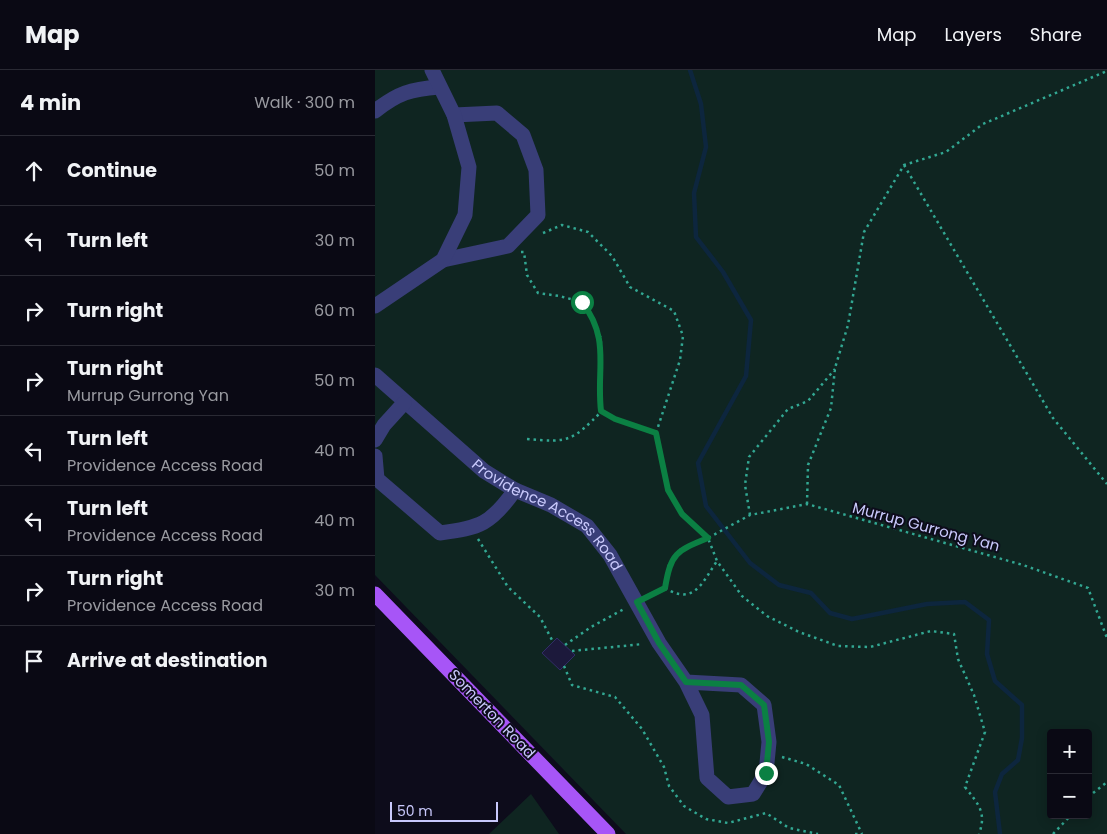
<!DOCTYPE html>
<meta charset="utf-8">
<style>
:root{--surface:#0a0914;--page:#13121d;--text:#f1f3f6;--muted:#999aa0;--line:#2a2a34}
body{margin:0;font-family:Poppins,sans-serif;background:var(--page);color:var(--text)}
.controls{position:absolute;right:15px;bottom:15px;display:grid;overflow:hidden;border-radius:5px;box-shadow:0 2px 12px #0003}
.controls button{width:45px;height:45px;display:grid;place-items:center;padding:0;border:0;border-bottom:1px solid var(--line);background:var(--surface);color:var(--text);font:25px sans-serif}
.scale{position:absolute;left:15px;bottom:12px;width:108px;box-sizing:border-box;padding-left:5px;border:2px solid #c9c9fc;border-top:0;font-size:14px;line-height:18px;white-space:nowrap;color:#c9c9fc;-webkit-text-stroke:4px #0d0c1b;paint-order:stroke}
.stop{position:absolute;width:15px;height:15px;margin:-11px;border:4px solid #0b8043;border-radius:50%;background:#fff}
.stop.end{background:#0b8043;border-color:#fff;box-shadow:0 1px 5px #0008}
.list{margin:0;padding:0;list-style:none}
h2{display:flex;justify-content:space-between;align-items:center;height:65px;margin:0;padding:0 20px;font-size:21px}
h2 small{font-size:16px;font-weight:400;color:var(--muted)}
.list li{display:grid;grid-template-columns:32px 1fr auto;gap:15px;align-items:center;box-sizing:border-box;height:70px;padding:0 20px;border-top:1px solid var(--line)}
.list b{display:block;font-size:19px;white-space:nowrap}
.list p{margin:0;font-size:16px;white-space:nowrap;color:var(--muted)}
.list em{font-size:16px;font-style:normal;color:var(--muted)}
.icon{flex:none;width:28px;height:28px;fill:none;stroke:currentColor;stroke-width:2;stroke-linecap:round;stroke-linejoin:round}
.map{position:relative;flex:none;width:732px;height:764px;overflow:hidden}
header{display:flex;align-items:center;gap:30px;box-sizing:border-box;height:70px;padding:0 25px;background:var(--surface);border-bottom:1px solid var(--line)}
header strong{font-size:24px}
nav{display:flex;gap:28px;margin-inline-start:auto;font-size:18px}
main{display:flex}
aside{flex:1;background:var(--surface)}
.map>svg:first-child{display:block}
</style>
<header>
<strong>Map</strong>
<nav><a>Map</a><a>Layers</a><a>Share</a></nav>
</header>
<main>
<aside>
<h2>4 min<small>Walk · 300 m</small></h2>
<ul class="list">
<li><svg class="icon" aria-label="ahead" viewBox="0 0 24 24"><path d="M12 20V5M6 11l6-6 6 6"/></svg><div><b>Continue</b></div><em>50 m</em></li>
<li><svg class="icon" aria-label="left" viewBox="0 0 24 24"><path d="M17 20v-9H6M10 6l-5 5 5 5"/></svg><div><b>Turn left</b></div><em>30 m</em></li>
<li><svg class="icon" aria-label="right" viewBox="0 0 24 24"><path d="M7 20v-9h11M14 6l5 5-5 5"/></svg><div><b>Turn right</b></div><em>60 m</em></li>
<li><svg class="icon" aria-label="right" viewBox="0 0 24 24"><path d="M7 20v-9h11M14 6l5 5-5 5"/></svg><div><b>Turn right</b><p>Murrup Gurrong Yan</p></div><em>50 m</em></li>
<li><svg class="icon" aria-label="left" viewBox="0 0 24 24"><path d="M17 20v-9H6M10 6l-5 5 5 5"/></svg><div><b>Turn left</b><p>Providence Access Road</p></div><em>40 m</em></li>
<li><svg class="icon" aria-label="left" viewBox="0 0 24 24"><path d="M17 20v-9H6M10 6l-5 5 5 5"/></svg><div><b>Turn left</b><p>Providence Access Road</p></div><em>40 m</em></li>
<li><svg class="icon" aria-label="right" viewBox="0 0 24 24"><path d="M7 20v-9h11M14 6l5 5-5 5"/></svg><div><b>Turn right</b><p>Providence Access Road</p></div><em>30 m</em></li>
<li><svg class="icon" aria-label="arrive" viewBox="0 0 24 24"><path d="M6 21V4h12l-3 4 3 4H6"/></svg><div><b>Arrive at destination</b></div></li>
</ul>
</aside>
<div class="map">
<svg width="732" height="764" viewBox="0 0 732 764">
<rect width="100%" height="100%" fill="#0d0c1b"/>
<path fill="#0f2521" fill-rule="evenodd" d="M0,0H732V764H251L0,505ZM676,663H713V745H676Z
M156,724L184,764H114Z"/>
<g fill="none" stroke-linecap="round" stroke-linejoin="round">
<path stroke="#0d263e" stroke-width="4.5" d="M315,0L326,34L331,77L319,123L321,167L348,202L376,250L371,306L323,393L331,436L375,493L404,515L436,523L455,543L477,549L552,534L590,532L614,550L612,584L620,611L647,635V668L643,690L627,704L620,722L625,764"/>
</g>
<path fill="#1c193b" stroke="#302c66" d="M182,568L200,585L185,600L167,583Z"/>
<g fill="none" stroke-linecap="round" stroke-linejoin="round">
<path stroke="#32a792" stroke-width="2.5" stroke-dasharray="2.5 4" stroke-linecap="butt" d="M529,95L678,348L732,414
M168,163L187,155L213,162L237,186L255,217L299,241L308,266L305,290L281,363
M146,182H149L152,205L163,223L184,226L207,232L217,245L226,269L224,322L227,341
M227,341L240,349L281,363L293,420L307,444L333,468L342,491L367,526L392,546L424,562L463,576L495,577L556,561L579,564L583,589L599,625L610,662L590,717C603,734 612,742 604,764
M152,369C194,373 197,371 227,341
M432,434L433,395L456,338L460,298L473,255L489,162L529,95L571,82L608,54L732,1
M375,445L370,415L374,387L413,339L433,331L460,299
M103,469L133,517L165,547L178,572
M290,518C319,536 327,513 342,491
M274,526L290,518L294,495L306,479L333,468L375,445L432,434L648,495L713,518L732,568
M190,575L216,557L249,539
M197,581L268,574
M189,596L197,615L240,627L267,659L289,697L294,716L309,736L331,749L353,753L391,743L414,758L443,764
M407,687L431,694L464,715L487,764
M713,727L732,712
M480,764H487
M678,764L696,745"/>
<g stroke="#393e78" stroke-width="15">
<path d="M0,41C23,23 36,19 64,17"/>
<path d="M68,190L133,176L163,145L161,100L148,65L122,43L79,45"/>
<path d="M0,236L68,190L90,145L94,97L79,45L57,0"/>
<path id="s1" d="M0,305L109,401L140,420L176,435L212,456L235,485L284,573L311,612L327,645L332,708L353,727L378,724L391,703L394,672L389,635L366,615L311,612"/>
<path d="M0,370L9,355L29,333"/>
<path d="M0,386L2,409L65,463C105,458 116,454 140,420"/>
</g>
<path stroke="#a755f7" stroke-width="15" d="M0,524L233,764"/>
</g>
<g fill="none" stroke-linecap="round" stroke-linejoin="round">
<path stroke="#0b8043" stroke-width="6" d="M207,232C236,270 221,298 226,341L240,349L281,363L293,420L307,444L333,468C301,481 296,483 290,518L262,532L284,573L311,612L366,615L389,635L394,672L391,703"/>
</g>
<g text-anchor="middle" stroke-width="4" stroke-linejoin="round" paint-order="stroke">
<g font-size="15" fill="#c9c9fc" stroke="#0d0c1b">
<text dy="5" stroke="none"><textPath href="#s1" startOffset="224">Providence Access Road</textPath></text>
<text transform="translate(551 457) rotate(15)" y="5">Murrup Gurrong Yan</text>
<text transform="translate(117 644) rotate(46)" y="5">Somerton Road</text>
</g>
</g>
</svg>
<div class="controls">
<button>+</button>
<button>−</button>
</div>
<div class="scale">50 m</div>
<div class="stop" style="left:207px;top:232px"></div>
<div class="stop end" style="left:391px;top:703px"></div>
</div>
</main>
